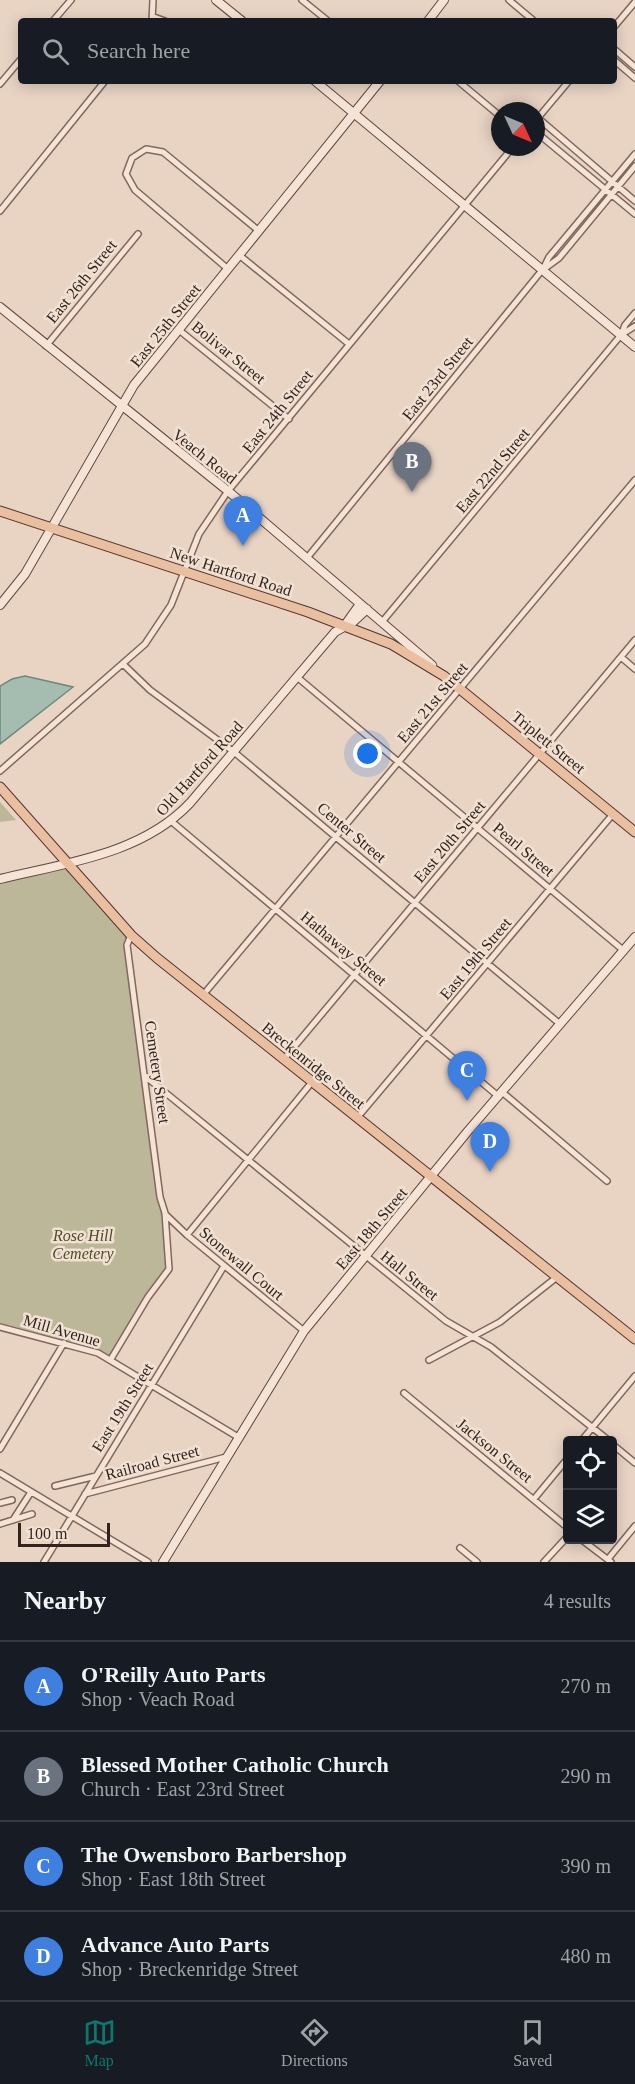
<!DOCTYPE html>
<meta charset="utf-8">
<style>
:root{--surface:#171b24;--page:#20242c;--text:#f1f3f6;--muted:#9ea1a6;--line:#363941;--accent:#0f766e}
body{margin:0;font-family:"Times New Roman",serif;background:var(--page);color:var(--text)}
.controls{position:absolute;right:18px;bottom:18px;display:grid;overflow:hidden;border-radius:6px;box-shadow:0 3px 15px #0003}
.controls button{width:54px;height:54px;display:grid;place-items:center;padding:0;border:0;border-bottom:2px solid var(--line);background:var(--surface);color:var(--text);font:30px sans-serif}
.compass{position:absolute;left:491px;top:102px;width:54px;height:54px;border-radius:50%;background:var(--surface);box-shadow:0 3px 15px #0003;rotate:134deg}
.scale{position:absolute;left:18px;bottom:15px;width:92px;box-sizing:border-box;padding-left:6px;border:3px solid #33231f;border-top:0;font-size:16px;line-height:21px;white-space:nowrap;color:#33231f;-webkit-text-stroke:4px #f1e1d3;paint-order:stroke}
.you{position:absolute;left:368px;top:754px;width:21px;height:21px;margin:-15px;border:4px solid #fff;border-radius:50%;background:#1a73e8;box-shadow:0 0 0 9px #1a73e833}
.badge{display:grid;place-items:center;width:39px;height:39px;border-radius:50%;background:var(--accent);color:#fff;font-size:20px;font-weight:700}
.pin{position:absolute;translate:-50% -50px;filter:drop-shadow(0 2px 3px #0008)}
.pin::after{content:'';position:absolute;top:32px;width:21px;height:18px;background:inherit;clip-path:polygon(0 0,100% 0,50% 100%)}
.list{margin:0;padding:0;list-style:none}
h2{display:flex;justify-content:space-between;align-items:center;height:78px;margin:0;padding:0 24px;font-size:26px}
h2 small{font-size:20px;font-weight:400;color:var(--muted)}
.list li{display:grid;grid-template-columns:39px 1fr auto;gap:18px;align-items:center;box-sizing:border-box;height:90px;padding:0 24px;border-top:2px solid var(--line)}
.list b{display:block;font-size:22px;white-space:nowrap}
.list p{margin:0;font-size:20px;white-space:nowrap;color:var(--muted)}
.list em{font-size:20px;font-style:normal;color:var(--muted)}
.icon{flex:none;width:33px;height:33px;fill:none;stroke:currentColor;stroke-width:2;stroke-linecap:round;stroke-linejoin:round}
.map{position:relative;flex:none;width:635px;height:1562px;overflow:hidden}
.search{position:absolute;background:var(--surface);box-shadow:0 3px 15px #0003;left:18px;right:18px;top:18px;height:66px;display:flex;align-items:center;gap:15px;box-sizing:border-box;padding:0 21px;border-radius:6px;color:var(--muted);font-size:22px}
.sheet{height:438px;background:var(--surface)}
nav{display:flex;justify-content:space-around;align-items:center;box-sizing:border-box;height:84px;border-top:2px solid var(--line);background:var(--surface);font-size:16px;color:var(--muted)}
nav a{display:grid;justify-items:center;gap:3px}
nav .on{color:var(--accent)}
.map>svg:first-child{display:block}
</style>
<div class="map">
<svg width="635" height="1562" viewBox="0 0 635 1562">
<rect width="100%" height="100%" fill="#e9d4c4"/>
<path fill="#bbb798" d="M0,802L16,820L0,822Z
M65,863L131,935L127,945L165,1213L169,1269L111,1359L0,1327V879Z"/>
<path fill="#a5bdb0" stroke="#6d8a7b" stroke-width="1.5" d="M25,676L73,687L0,744V686L12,679Z"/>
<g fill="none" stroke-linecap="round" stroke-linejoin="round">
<g stroke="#82675c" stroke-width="8">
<path id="street" d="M302,0L328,21
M509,0L534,21
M154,17L165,21
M53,21L71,0
M152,21L153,0
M614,27L635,2
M614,49L635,67
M614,60L635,78
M458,81L500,116
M0,84L21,59
M538,118L635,201
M537,119L569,81
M536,132L635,214
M0,211L105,81
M239,255L349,344
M228,269L135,190L126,174L132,158L146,149L163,152L259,231
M544,269L559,258L635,166
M179,330L289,419
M621,335L635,326
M46,346L138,234
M307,558L543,269L549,257L635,154
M382,622L621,335L625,325L635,313
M621,657L635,669
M124,665L150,690L234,752L560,1024
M297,677L623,950
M0,771L145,644L171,605L199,534L228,491L513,147
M171,821L498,1096
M203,995L635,480
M284,1059L635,640
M145,1076L446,1321L491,1347L608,1440
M502,1092L607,1181
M357,1118L613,814
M165,1214L187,1235L304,1331
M187,1235L312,1082
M0,1327L98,1353L238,1437
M111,1359L148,1297L169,1269L165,1213L160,1197L127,945L131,935
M429,1360L500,1322L557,1277
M404,1393L568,1528
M582,1440L635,1376
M612,1444L635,1463
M0,1449L64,1343
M0,1473L148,1562
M55,1486L96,1476
M85,1494L226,1457
M534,1499L568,1458
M0,1503L12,1500
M13,1520L31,1492
M0,1524L32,1514
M582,1540L611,1562
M460,1548L477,1562
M608,1559L635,1526
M44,1562L224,1266
M544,1562L568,1536"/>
</g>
<g stroke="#644840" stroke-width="10">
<path id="secondary" d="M216,0L242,21
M428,21L444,0
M315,81L635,347
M0,307L228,491L432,665
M0,605L25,574L134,385L380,81
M345,625L360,604
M0,879C66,863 142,854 190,803L335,632L353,622L367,609
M163,1562L304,1331L468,1131L635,937"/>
</g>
<g stroke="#503730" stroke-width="11">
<path id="primary" d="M0,511L308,612L391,644L444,676L635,832
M0,787L131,935L157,958L635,1339"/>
</g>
<use href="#street" stroke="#f5e4d6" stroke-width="5"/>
<use href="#secondary" stroke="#f5e4d6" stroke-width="8"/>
<use href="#primary" stroke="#e9bfa0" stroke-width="9"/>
</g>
<g text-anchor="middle" stroke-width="5" stroke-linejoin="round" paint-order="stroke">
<g font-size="16" fill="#33231f" stroke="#f1e1d3">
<text transform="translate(81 281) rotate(-51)" y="6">East 26th Street</text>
<text transform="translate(165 325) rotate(-51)" y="6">East 25th Street</text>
<text transform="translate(229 352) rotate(39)" y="6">Bolivar Street</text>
<text transform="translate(437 378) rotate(-51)" y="6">East 23rd Street</text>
<text transform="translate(277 411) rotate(-51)" y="6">East 24th Street</text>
<text transform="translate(205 456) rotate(39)" y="6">Veach Road</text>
<text transform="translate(492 470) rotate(-50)" y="6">East 22nd Street</text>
<text transform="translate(231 571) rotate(18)" y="6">New Hartford Road</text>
<text transform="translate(432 702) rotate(-50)" y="6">East 21st Street</text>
<text transform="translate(549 742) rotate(39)" y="6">Triplett Street</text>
<text transform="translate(199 768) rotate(-48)" y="6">Old Hartford Road</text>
<text transform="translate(352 832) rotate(40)" y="6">Center Street</text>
<text transform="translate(449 841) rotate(-50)" y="6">East 20th Street</text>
<text transform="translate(524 849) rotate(40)" y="6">Pearl Street</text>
<text transform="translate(344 948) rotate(40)" y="6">Hathaway Street</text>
<text transform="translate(475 958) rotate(-50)" y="6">East 19th Street</text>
<text transform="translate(314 1065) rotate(39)" y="6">Breckenridge Street</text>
<text transform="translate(158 1072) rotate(82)" y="6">Cemetery Street</text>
<text transform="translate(371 1228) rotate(-50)" y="6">East 18th Street</text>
<text transform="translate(242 1263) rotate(40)" y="6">Stonewall Court</text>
<text transform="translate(410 1275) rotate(39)" y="6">Hall Street</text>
<text transform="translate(62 1330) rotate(16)" y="6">Mill Avenue</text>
<text transform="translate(122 1407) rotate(-58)" y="6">East 19th Street</text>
<text transform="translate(495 1450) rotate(39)" y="6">Jackson Street</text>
<text transform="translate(152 1462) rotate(-15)" y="6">Railroad Street</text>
</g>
<g font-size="16" font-style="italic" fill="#4e4d28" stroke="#f1e1d3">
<text x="83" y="1241">Rose Hill<tspan x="83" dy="18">Cemetery</tspan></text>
</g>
</g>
</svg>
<div class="controls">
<button><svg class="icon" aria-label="locate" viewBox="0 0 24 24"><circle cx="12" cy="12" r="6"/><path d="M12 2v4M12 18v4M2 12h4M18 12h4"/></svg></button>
<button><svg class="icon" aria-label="layers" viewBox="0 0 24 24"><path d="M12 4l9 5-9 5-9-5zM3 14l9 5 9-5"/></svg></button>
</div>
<svg class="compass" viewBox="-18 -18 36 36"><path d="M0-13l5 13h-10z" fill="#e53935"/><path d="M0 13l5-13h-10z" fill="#9ea1a6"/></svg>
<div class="scale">100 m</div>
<div class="you"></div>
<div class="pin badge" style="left:243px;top:546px;background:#3f7fe0">A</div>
<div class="pin badge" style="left:412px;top:492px;background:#6b7280">B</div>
<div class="pin badge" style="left:467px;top:1101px;background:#3f7fe0">C</div>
<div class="pin badge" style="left:490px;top:1172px;background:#3f7fe0">D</div>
<div class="search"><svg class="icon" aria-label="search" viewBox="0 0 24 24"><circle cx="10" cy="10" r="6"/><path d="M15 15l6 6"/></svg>Search here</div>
</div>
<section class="sheet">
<h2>Nearby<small>4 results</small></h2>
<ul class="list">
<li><span class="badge" style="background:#3f7fe0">A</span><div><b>O'Reilly Auto Parts</b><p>Shop · Veach Road</p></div><em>270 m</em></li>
<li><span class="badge" style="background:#6b7280">B</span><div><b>Blessed Mother Catholic Church</b><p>Church · East 23rd Street</p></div><em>290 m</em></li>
<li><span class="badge" style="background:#3f7fe0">C</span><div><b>The Owensboro Barbershop</b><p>Shop · East 18th Street</p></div><em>390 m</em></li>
<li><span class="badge" style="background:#3f7fe0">D</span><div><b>Advance Auto Parts</b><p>Shop · Breckenridge Street</p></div><em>480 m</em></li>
</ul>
</section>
<nav>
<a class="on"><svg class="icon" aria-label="map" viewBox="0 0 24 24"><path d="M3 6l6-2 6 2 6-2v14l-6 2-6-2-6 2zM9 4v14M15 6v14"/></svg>Map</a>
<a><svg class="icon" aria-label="directions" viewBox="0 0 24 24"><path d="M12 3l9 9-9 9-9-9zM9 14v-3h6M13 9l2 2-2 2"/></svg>Directions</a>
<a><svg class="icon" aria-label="saved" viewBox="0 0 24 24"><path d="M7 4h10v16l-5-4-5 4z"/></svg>Saved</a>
</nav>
